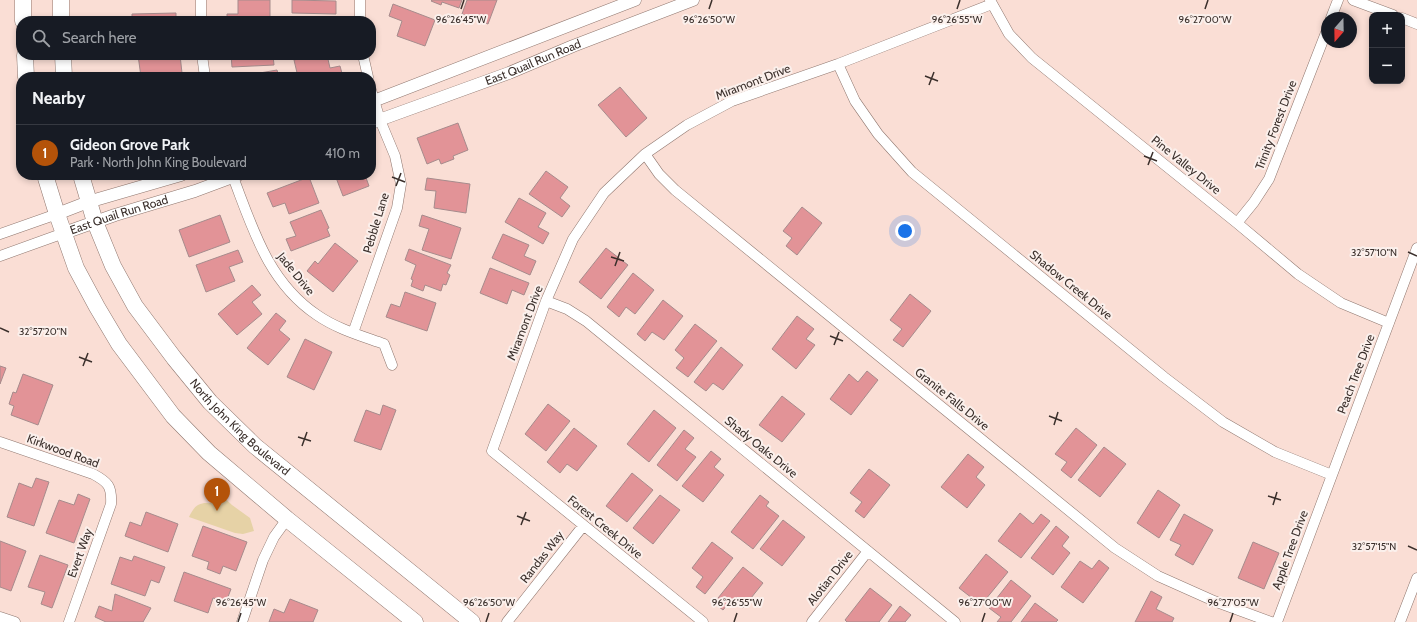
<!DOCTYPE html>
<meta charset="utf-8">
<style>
:root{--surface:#171b24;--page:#20242c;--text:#f1f3f6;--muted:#9ea1a6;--line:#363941;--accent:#b45309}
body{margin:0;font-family:Cabin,sans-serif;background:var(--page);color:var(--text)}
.controls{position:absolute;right:12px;top:12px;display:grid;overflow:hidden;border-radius:8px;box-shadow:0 2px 6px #0003}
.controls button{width:36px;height:36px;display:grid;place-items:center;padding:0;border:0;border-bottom:1px solid var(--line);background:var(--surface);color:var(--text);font:20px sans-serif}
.compass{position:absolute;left:1321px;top:12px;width:36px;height:36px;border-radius:50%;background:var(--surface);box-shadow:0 2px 6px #0003;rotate:200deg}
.you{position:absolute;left:905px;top:231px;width:14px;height:14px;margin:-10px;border:3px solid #fff;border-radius:50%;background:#1a73e8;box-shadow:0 0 0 6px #1a73e833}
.badge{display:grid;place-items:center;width:26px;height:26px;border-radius:50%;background:var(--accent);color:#fff;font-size:13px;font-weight:700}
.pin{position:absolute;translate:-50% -33px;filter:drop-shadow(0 1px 2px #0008)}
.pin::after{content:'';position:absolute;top:21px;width:14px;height:12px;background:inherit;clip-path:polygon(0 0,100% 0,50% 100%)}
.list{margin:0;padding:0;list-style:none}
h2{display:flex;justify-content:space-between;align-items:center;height:52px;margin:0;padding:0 16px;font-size:17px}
h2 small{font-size:13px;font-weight:400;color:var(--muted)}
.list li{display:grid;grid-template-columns:26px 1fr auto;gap:12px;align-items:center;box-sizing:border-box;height:56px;padding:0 16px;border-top:1px solid var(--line)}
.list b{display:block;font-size:15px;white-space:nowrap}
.list p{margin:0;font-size:13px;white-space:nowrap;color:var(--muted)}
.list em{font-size:13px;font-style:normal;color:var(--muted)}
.icon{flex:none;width:22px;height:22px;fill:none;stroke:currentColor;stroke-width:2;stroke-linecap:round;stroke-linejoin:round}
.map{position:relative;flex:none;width:1417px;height:622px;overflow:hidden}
.search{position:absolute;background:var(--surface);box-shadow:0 2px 6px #0003;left:16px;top:16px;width:360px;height:44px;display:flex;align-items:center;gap:10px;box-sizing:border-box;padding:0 14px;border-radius:16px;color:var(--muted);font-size:15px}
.panel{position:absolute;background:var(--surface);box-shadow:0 2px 6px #0003;left:16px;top:72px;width:360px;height:108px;border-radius:16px}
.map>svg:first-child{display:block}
</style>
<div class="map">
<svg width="1417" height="622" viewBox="0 0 1417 622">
<rect width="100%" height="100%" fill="#faded5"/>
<path fill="#e6d2a6" d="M219,493L232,505L250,518L254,531L243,534L235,533L189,517C191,513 194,507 198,505C210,499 209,510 219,493Z"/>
<path fill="#e29397" stroke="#a68b8c" d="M238,0H270V21H227V14H238Z
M292,0L336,1V14L292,13Z
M432,0H462L459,8L442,2L441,5L431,1Z
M467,0H497L488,24L462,14Z
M393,4L435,20L425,46L397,36L402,21L389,16Z
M176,13V21H132V14Z
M292,20H326V21H292Z
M138,55H180L182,73L141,77Z
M231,55H273L274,65L232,67Z
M316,55H327L330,68L340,66L343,77H298L294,60Z
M277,70L279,77H237Z
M620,87L647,118L626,137L598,105Z
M458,123L468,150L453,156L454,159L441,164L439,159L427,164L417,138Z
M371,158L375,169L371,170Z
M546,171L568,187L560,198L570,206L562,217L529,194Z
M335,175H365L369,186L343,196Z
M309,177L319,203L289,214L285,203L273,207L267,193Z
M427,178L470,184L466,213L434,208L436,191L425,190Z
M519,198L546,213L538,227L549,233L543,244L505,222Z
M802,207L822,223L797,255L786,246L792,238L783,231Z
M321,210L329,228L327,229L330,236L291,251L286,239L296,236L290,222Z
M220,215L230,242L189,257L179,230Z
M422,215L461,228L451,259L422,250L429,229L419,226Z
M503,234L529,245L524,256L536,261L530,275L492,258Z
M335,243L358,261L333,292L307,271L315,261L318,264Z
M606,248L628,265L601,299L579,282Z
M409,249L451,265L447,273L450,275L446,285L443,284L441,291L425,285L423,291L411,286L413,280L411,279L416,265L405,260Z
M238,250L243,262L229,267L235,281L206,292L196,265Z
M490,268L529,283L524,295L512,290L507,304L480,293Z
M633,273L654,290L635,314L626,307L619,317L607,307Z
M252,285L261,295L252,302L262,314L237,335L218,314Z
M405,292L436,303L427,331L386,317L391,304L400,307Z
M910,294L931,311L903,347L893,340L902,329L890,320Z
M663,300L683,316L664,340L652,332L645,341L637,334Z
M276,313L286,321L279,330L290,339L268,365L247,348Z
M797,316L814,329L806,339L815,345L796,369L772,349Z
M695,324L717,341L688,377L676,368L684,358L675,350Z
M305,339L332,352L314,390L287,377Z
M721,347L743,365L723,390L713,383L706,391L694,382Z
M0,366L6,368L0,384Z
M867,371L878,380L851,415L830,399L849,374L858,382Z
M23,374L53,385L38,425L11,415L14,406L9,404L13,392L16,393Z
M782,396L805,414L782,442L759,425Z
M548,404L570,421L546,451L525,434Z
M383,405L396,410L381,450L354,441L366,410L380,415Z
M654,410L676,428L649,462L627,444Z
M574,428L597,446L577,471L567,464L560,473L547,462Z
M1076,428L1097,445L1071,478L1061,470L1067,462L1055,454Z
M684,430L694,438L685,449L696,457L677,481L657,465Z
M1104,447L1126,464L1100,497L1078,480Z
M711,451L721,459L714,467L724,475L703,502L682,486Z
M968,454L984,467L976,477L985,485L967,508L941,487Z
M869,469L890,485L864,518L855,511L862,502L850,493Z
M632,473L653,490L627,522L606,506Z
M36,478L49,482L34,526L7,517L19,483L32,488Z
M1158,490L1180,505L1159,538L1137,523Z
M78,494L90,499L74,543L46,533L59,500L74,505Z
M660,495L680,510L653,544L633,528Z
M760,495L769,502L766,506L779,516L753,549L731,532Z
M146,512L178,524L168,552L125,536L130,522L141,526Z
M1020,513L1033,524L1041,514L1050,521L1021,558L998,541Z
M1184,514L1213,530L1193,565L1175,555L1181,545L1170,540Z
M783,520L805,537L782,566L760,549Z
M203,526L247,542L236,571L223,566L220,574L207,569L209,562L192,556Z
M1056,526L1069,537L1062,546L1070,553L1053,575L1031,558Z
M0,541L26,551L11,591L0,587Z
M712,542L733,558L705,594L696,587L703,577L692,568Z
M1253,542L1279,553L1264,589L1238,578Z
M986,554L1008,572L981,605L959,588Z
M40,555L68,565L52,608L41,604L45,592L28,587Z
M134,556L165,567L159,583L151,580L145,596L111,584L120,557L132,561Z
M1099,560L1109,568L1083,603L1061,587L1080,561L1092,569Z
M743,567L763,583L743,608L732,599L723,610L714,603Z
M184,572L231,589L226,602L213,598L208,613L174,601Z
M1011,580L1031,596L1011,622H997L1001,617L989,608Z
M870,588L892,605L879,622H847L845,620Z
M1151,591L1162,597L1156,609L1174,618L1172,622H1135Z
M115,594L151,608L143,622H106L95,617L99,606L112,611Z
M290,599L318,610L313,622H269L274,609L284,613Z
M1035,603L1058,620L1056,622H1021Z
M900,606L911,615L905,622H888Z"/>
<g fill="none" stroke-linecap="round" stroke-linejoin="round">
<g stroke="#8f776f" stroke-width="11">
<path id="minor" d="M201,0V21
M360,0V21
M990,0L1009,34L1032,58L1237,223L1298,274L1341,303L1389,323
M1353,0L1393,15
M1331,18L1338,0
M1402,18L1417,24
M202,55L205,77
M363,55L368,77
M838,64L855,101L878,134L912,172L1164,377L1223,422L1275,452L1332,475
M645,154L659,174L675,190L1115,548L1158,576L1214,601L1271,622
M233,177C253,229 268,282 317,315C337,329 362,336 384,344L392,365
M1237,223L1254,202L1269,179L1327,30
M0,234L57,214
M0,256L64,233
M546,301L567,309L586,321L955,622
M353,333L397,208L401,184L395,156L380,120L371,90
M0,442L93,474C108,482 112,486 111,504L69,622
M0,617L15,622
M242,622L263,560L274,537L287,519
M507,622L583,526
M703,622L492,451L546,301L573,239L604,193L645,154L687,125L732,101L838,64L992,4
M812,622L868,551
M1277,622L1417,248
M1400,622L1417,578"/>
</g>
<g stroke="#8f776f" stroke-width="13">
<g id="tertiary">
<path d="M371,102L635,0"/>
<path id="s1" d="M371,123L509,73L573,46L693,0"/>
<path d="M57,214L88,202L181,175"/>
<path id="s2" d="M64,233L115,215L195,191L238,175"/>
</g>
</g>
<g stroke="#8f776f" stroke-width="17">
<g id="primary">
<path d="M23,21V0"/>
<path d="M61,21V0"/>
<path d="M25,55L26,77"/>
<path d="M63,55L64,77"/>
<path d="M45,175L57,214L76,268L97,307L119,344L173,416L209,453L287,519L415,622"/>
<path id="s3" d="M81,175L95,222L113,266L135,306L174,358L210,402L255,446L472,622"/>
</g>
</g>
<use href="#minor" stroke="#fff" stroke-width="10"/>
<use href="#tertiary" stroke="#fff" stroke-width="12"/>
<use href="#primary" stroke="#fff" stroke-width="16"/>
</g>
<path fill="none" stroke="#3a2f2b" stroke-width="1.5" d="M461,9L464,0M709,9L712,0M957,9L960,0M1205,9L1208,0M925,76L938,81M929,85L934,72M1144,156L1157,161M1148,165L1153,152M392,177L405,182M396,186L401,173M1408,252L1417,256M611,257L624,261M615,266L620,252M0,328L9,332M830,336L843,341M834,345L839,332M79,357L92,362M83,366L88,353M1049,416L1062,421M1054,425L1058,412M298,437L311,441M302,446L307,432M1268,496L1281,500M1273,505L1277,492M517,516L530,521M521,525L526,512M1408,546L1417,550M238,622L241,613M486,622L489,613M734,622L737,613M982,622L985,613M1230,622L1233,613"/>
<g text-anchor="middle" stroke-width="4" stroke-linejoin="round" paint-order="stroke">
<g font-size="12" fill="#3a2f2b" stroke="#fbf0ec">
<text dy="4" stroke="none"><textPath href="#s1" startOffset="173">East Quail Run Road</textPath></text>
<text transform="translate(753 82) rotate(-21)" y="4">Miramont Drive</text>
<text transform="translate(1276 125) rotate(-69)" y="4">Trinity Forest Drive</text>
<text transform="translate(1186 165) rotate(39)" y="4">Pine Valley Drive</text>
<text dy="4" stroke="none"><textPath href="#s2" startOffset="58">East Quail Run Road</textPath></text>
<text transform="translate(376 223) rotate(-73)" y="4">Pebble Lane</text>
<text transform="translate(296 274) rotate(51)" y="4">Jade Drive</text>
<text transform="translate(1071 285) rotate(39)" y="4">Shadow Creek Drive</text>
<text transform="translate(525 323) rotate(-69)" y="4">Miramont Drive</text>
<text transform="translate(1356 374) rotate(-69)" y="4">Peach Tree Drive</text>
<text transform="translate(952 399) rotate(39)" y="4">Granite Falls Drive</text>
<text dy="4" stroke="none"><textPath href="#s3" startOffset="303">North John King Boulevard</textPath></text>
<text transform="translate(761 447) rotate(39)" y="4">Shady Oaks Drive</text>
<text transform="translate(63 451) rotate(20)" y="4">Kirkwood Road</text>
<text transform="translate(605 527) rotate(39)" y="4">Forest Creek Drive</text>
<text transform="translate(1290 550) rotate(-70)" y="4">Apple Tree Drive</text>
<text transform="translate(80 553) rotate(-70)" y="4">Evert Way</text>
<text transform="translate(542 557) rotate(-52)" y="4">Randas Way</text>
<text transform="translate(830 578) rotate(-52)" y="4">Alotian Drive</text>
</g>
</g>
<g font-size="10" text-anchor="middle" fill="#3a2f2b" stroke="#fbf0ec" stroke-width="4" stroke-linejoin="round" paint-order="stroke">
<text x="461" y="23">96°26'45"W</text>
<text x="709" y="23">96°26'50"W</text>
<text x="957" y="23">96°26'55"W</text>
<text x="1205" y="23">96°27'00"W</text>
<text x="1374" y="256">32°57'10"N</text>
<text x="43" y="335">32°57'20"N</text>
<text x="1374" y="550">32°57'15"N</text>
<text x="241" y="606">96°26'45"W</text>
<text x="489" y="606">96°26'50"W</text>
<text x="737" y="606">96°26'55"W</text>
<text x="985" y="606">96°27'00"W</text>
<text x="1233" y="606">96°27'05"W</text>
</g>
</svg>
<div class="controls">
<button>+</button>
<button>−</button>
</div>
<svg class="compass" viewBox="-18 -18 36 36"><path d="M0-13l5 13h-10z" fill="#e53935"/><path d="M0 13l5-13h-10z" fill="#9ea1a6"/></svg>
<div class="you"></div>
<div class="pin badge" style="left:217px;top:511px">1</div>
<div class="search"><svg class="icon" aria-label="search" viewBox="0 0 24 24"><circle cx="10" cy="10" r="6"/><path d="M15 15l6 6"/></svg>Search here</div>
<section class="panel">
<h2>Nearby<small></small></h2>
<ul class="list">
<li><span class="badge">1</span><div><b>Gideon Grove Park</b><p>Park · North John King Boulevard</p></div><em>410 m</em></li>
</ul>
</section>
</div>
